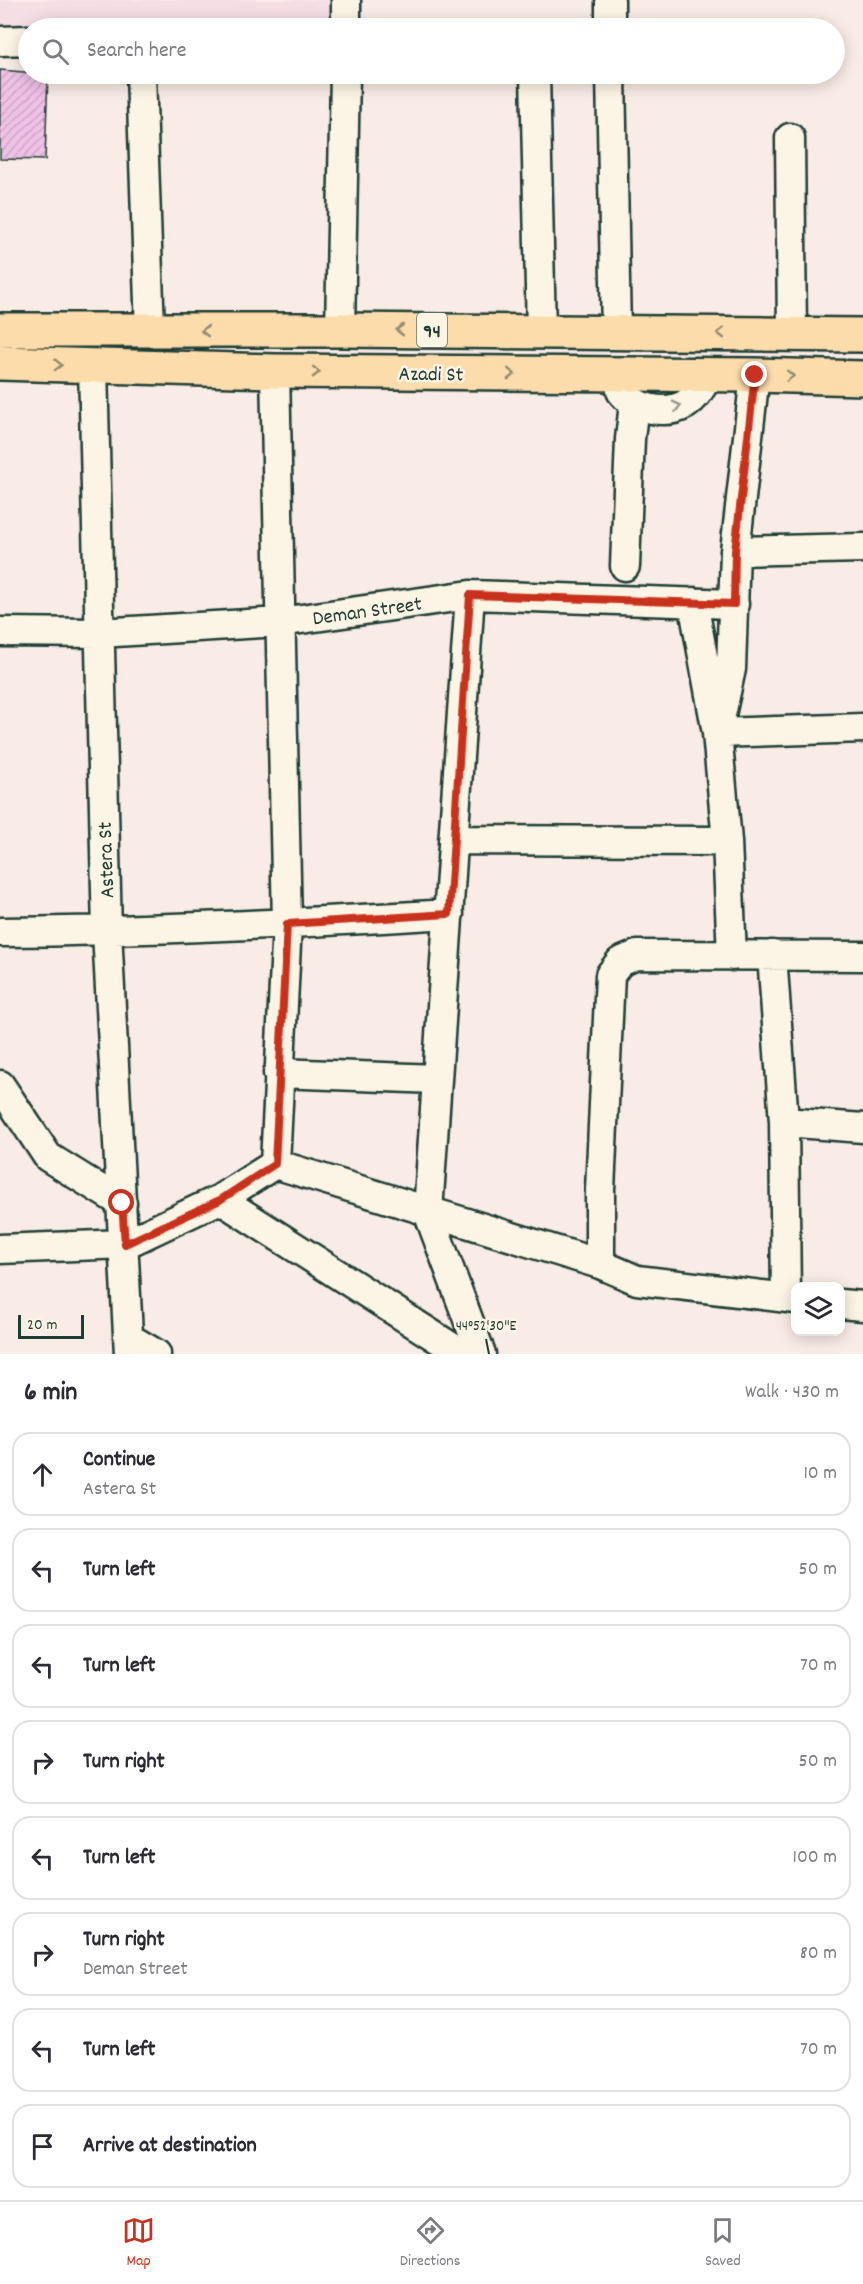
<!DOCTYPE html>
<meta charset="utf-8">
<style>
:root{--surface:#fff;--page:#f2f2f3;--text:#2b2b33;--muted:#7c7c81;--line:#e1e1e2;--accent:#c8321e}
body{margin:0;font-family:Dekko,sans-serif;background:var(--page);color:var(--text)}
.controls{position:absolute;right:18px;bottom:18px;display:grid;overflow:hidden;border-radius:12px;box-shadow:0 3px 15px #0003}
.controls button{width:54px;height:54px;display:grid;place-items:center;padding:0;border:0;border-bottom:2px solid var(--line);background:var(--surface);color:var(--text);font:30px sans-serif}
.scale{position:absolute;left:18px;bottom:15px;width:66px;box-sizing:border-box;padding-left:6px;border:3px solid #1f3d34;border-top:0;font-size:16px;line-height:21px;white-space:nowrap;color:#1f3d34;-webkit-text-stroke:4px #fcf5e5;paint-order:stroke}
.stop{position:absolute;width:18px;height:18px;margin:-14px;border:4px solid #c8321e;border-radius:50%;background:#fff}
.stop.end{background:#c8321e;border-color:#fff;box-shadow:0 2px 6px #0008}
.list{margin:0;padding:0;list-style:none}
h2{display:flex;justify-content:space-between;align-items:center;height:78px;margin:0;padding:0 24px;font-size:26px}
h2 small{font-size:20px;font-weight:400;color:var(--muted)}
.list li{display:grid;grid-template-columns:39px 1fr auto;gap:18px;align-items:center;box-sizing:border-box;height:84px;margin:0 12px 12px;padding:0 12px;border:2px solid var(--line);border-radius:18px}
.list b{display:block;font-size:22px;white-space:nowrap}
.list p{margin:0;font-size:20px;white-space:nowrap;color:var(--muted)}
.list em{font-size:20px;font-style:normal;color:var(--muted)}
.icon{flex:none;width:33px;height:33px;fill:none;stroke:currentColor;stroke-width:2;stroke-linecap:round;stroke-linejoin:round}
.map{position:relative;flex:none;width:863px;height:1354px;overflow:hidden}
.search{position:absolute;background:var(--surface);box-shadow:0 3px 15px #0003;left:18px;right:18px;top:18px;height:66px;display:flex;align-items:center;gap:15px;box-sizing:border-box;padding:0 21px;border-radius:33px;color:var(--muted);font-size:22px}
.sheet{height:846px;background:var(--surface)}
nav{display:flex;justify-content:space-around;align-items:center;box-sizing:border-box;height:84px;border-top:2px solid var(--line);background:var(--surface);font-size:16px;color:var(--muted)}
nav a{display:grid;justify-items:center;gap:3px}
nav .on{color:var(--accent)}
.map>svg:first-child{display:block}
</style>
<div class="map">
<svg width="863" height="1354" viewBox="0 0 863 1354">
<defs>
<pattern id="building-hatch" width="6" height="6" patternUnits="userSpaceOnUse" patternTransform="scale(1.5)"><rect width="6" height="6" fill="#efc1e5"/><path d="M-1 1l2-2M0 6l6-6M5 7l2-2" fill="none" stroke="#cca7c5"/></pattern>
</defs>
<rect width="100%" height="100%" fill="#f9ebe5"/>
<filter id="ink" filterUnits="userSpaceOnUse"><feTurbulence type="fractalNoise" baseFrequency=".0167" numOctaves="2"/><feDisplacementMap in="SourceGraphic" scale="12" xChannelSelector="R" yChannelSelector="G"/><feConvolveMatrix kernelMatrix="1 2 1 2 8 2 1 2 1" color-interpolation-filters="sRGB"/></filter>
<g filter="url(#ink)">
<path fill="#f6dee5" d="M0,0H333V24L0,27Z"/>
<path fill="url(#building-hatch)" stroke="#1f3d34" stroke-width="1.5" d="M0,70L48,74L45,160L0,159Z"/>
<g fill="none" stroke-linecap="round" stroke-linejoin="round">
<g stroke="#1f3d34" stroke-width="33">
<path id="minor" d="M346,28V0
M610,28V0
M0,41L28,40
M141,74L150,331
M535,74L541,331
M611,74L616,333
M790,138L792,334
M340,330L345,74
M93,366L107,931L129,1354
M621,391C634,409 666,416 686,404C697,397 703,384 710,374
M735,551L863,548
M625,566L630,439L634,403
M470,595L428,1212L481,1354
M693,602L717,733L863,728
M0,632L99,633L280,622L470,595L734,604
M453,840L727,841
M0,932C150,931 299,923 449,914
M772,955L784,1122L786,1297
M732,956L727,841L717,733L731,669L735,551L755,375
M278,1073L437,1079
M0,1085L48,1157L122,1203
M784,1122L863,1128
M275,1164L287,924L275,371
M220,1199L462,1354
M0,1249L125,1244L220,1199L275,1164L600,1264L637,1280L796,1299
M600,1264V1190L610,975L620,962L637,955L863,956
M840,1304L863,1306
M129,1338L156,1354"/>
</g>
<g stroke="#1f3d34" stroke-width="38">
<path id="highway" d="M0,330H340L863,335
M0,363L275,371L755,375L863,378"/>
</g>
<use href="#minor" stroke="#fcf5e5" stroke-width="28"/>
<use href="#highway" stroke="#fddcac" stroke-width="33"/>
</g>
<defs><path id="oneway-chevron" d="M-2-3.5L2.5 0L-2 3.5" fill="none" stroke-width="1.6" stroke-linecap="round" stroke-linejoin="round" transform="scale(1.5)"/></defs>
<g stroke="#8e8c70">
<use href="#oneway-chevron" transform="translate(400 330) rotate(-180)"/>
<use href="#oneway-chevron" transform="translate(205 331) rotate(180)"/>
<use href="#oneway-chevron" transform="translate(721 333) rotate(-180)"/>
<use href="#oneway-chevron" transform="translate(58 365) rotate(2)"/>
<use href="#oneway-chevron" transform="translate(316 372) rotate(1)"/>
<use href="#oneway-chevron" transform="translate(511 374) rotate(1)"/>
<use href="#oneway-chevron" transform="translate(790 376) rotate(2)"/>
</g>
<use stroke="#8e998c" href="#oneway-chevron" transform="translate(677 406) rotate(-14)"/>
</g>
<g fill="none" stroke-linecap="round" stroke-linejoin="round" filter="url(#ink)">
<path stroke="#c8321e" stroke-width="8" d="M122,1203L125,1244L220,1200L275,1164L287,924L449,914L470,595L734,604L735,551L755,375"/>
</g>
<path fill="none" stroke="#1f3d34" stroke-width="2" d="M486,1339L489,1354"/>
<g text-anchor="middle" stroke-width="5" stroke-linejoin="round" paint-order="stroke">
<rect fill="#fcf5e5" stroke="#617469" stroke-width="1.5" x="417" y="313" width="30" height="34" rx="4.5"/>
<g font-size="20" font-weight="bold" fill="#1f3d34">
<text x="432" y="337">94</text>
</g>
<g font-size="21" fill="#1f3d34" stroke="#fcf5e5">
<text transform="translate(431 373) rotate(1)" y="7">Azadi St</text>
<text transform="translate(367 610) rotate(-8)" y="7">Deman Street</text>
<text transform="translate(105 860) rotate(-92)" y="7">Astera St</text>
</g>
</g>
<g font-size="15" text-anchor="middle" fill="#1f3d34" stroke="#fcf5e5" stroke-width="5" stroke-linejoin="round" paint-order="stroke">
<text x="486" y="1330">44°52'30"E</text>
</g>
</svg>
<div class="controls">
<button><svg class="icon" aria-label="layers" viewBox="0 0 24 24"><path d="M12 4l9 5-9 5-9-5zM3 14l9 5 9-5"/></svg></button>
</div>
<div class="scale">20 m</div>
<div class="stop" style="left:122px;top:1203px"></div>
<div class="stop end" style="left:755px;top:375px"></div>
<div class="search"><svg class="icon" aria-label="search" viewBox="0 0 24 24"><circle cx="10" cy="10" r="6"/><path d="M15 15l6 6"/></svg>Search here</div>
</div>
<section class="sheet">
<h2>6 min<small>Walk · 430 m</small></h2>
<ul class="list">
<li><svg class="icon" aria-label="ahead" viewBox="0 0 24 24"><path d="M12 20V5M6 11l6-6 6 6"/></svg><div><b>Continue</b><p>Astera St</p></div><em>10 m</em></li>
<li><svg class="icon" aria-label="left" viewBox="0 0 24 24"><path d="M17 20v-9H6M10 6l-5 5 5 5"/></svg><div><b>Turn left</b></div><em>50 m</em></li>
<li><svg class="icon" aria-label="left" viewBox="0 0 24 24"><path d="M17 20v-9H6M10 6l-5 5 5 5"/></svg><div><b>Turn left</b></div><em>70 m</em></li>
<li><svg class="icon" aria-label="right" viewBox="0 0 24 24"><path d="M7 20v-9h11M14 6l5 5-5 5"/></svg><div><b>Turn right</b></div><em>50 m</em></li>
<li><svg class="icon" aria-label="left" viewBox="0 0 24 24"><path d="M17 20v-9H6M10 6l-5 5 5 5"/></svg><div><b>Turn left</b></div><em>100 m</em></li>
<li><svg class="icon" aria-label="right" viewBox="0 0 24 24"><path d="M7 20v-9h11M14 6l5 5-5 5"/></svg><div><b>Turn right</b><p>Deman Street</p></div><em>80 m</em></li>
<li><svg class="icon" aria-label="left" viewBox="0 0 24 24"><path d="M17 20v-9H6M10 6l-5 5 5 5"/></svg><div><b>Turn left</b></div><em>70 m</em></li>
<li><svg class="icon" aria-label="arrive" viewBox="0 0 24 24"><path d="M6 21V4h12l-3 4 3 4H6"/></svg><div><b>Arrive at destination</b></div></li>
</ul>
</section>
<nav>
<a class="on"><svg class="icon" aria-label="map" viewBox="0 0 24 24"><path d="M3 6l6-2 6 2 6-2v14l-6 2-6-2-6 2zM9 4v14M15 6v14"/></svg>Map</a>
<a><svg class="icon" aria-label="directions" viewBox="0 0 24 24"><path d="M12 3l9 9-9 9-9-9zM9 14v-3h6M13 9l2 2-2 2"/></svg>Directions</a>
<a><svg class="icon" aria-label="saved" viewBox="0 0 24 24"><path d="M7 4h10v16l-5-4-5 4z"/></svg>Saved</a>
</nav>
